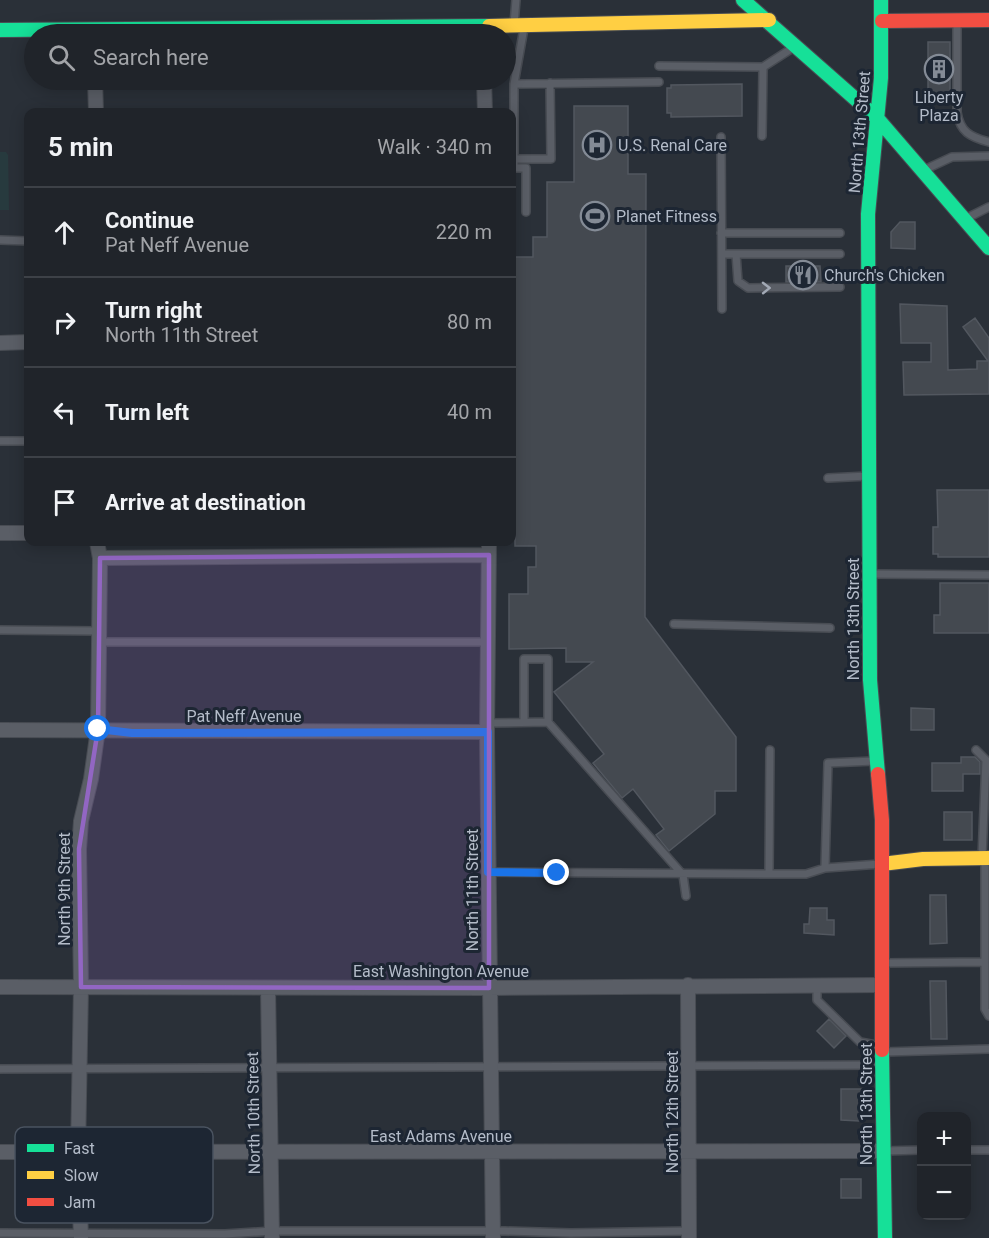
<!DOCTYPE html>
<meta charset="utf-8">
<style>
:root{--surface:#20242a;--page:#2d3036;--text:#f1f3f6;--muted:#a2a4a8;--line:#3d4147}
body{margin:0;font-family:Roboto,sans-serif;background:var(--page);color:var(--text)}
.controls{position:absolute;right:18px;bottom:18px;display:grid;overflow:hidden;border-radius:12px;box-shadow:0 3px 15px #0003}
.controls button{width:54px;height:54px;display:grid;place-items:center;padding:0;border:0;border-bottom:2px solid var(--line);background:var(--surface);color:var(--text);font:30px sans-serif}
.stop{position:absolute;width:18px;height:18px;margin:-14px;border:4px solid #1a73e8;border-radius:50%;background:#fff}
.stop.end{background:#1a73e8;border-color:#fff;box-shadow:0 2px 6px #0008}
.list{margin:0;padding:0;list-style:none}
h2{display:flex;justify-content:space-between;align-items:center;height:78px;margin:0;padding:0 24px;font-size:26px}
h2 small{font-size:20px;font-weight:400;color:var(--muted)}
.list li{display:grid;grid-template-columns:39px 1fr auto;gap:18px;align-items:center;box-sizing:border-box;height:90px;padding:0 24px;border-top:2px solid var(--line)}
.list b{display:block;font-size:22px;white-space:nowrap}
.list p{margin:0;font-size:20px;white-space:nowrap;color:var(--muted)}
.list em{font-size:20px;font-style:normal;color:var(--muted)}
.icon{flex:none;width:33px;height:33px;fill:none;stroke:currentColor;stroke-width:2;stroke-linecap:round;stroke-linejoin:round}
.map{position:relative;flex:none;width:989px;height:1238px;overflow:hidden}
.search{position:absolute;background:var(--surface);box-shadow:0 3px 15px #0003;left:24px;top:24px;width:492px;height:66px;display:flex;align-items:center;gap:15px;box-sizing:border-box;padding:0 21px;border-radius:33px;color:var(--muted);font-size:22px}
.panel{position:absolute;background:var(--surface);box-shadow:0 3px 15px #0003;left:24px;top:108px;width:492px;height:438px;border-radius:12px}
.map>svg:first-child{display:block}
</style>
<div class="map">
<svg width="989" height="1238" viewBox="0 0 989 1238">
<rect width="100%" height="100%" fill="#2a3038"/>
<path fill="#273a3e" d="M0,152H6L8,155L9,210H0Z"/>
<path fill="#444950" stroke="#52575f" stroke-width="1.5" d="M928,42H950V97H928Z
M742,84V116L671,117V113H667V88H671V85Z
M574,106H628V174H646L645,617L736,737V791H715V814L669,851L656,835L664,829L633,789L622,798L593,763L604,754L554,692L593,662H566V648L509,649V594H528V567H536V546H515V529H512V257H533V237H547V182H574Z
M900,222H915V249L891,248V232Z
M786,266H820L821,282H786Z
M900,304L947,306L948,370L977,369V361H988L963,327L975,318L989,338V394L904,395L903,362H931V343H901Z
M937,490H989V557H938V554H933V527H938Z
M940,583H989V633H934V615H940Z
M911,708L934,709V730H911Z
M961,757H975L980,762V774H963V791H932V763H961Z
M944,812H972V840H944Z
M930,895H946L947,943L930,944Z
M810,908H827V920H834V935L804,933V924H809Z
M930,981H946L947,1039H931Z
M829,1019L846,1036L834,1048L817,1031Z
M841,1089H861L859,1121L841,1120Z
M841,1179H861V1198H841Z"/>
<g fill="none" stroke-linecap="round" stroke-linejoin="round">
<g stroke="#484c53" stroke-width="10">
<path id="lane" d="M957,22V112C960,132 970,137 989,142
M514,24L516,0
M524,28L514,84L659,82
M659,66L763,67L762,136
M763,67L791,49
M721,137L722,309
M514,159H551L550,83
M514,168H526V212
M512,169L514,168V84
M926,169L952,157L989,156
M967,218L989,207
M721,233H840
M0,240L28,241
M722,254H840
M736,254L738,281L748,288L840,287
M0,441H28
M828,478L868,476
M872,574L989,575
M674,624L830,628
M0,630L99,631
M99,642H488
M524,722V659H548V722
M488,723L548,722L683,875L686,896
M770,750L769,874H806L825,868L828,763L874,761
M976,750L986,760L982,857
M985,860V1009L989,1016
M825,868L880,864
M488,872L769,874
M883,963L985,962
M817,985V1000L860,1042L881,1046
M884,1052L989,1049
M0,1069L879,1065
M966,1150H989
M884,1151L922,1150
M0,1233L225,1234L272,1231H505L571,1233L689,1231"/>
</g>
<g stroke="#484c53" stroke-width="16">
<path id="street" d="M95,80L96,112
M484,80L485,112
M0,343L28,342
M0,533H28
M489,542L487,732L493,1238
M100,558L489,555
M0,730L487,732
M688,985L689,1238
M0,987L489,988L881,985
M268,988L272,1238
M0,1152L882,1151
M81,1238L78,1152L81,987L79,849L81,821L91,779L98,729L100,558L97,542"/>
</g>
<g stroke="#484c53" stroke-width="16">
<path id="fast" d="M743,0L877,118L989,248
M0,30L489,26
M878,774L870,680L868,214L881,78V0
M882,1050L885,1238"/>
</g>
<g stroke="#484c53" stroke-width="16">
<path id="slow" d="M489,26L769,20
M882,864L923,859L989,858"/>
</g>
<g stroke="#484c53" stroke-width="16">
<path id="jam" d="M882,21L989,20
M878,774L882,820V1050"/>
</g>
<use href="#lane" stroke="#5a5e66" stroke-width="7"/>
<use href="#street" stroke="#5a5e66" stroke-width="14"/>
<use href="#fast" stroke="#16e098" stroke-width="14"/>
<use href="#slow" stroke="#ffcf43" stroke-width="14"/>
<use href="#jam" stroke="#f24e42" stroke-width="14"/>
</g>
<defs><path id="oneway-chevron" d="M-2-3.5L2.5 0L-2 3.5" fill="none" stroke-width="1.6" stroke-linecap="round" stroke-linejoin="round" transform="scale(1.5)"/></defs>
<use stroke="#a2a9b5" href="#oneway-chevron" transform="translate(766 288) rotate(-1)"/>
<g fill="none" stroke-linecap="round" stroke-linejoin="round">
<path stroke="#1a73e8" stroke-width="8" d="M98,729L132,733L488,732V872L557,873"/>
</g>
<path fill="#9266c3" fill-opacity="0.2" stroke="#9266c3" stroke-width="4.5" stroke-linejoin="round" d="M489,555V988L81,987L79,849L98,729L100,558Z"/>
<defs>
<g id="building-ring" transform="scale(1.5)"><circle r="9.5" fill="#1d2633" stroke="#848b96" stroke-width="1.5"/><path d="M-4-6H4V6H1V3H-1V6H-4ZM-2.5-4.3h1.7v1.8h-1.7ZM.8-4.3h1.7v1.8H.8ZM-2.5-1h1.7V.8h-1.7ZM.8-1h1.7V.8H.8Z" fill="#848b96"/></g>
<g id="hospital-ring" transform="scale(1.5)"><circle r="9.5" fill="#1d2633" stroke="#848b96" stroke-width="1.5"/><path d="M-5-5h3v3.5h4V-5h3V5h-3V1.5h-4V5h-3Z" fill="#848b96"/></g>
<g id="stadium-ring" transform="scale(1.5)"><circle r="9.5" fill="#1d2633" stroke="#848b96" stroke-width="1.5"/><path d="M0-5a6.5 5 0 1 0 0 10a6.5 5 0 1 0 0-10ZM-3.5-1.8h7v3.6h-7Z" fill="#848b96"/></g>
<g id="restaurant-ring" transform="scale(1.5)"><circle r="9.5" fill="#1d2633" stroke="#848b96" stroke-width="1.5"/><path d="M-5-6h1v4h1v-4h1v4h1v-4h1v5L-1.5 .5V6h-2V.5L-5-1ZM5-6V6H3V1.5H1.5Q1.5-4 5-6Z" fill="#848b96"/></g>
</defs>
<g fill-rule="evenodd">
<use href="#building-ring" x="939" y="69"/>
<use href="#hospital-ring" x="597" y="145"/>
<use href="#stadium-ring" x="595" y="216"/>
<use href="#restaurant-ring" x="803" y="275"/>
</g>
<g text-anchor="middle" stroke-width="6" stroke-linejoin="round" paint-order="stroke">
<g font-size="16" fill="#b4bcc9" stroke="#1d2633" text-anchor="start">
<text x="939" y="103" text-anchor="middle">Liberty<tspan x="939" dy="18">Plaza</tspan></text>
<text x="618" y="151">U.S. Renal Care</text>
<text x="616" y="222">Planet Fitness</text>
<text x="824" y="281">Church's Chicken</text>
</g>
<g font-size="16" fill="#b4bcc9" stroke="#1d2633">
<text transform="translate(859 132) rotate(-85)" y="6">North 13th Street</text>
<text transform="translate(853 619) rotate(-90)" y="6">North 13th Street</text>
<text x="244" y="722">Pat Neff Avenue</text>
<text transform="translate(64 889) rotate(-90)" y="6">North 9th Street</text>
<text transform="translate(472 890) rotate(-90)" y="6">North 11th Street</text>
<text x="441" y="977">East Washington Avenue</text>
<text transform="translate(866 1104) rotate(-90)" y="6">North 13th Street</text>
<text transform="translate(672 1112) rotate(-90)" y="6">North 12th Street</text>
<text transform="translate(253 1113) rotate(-91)" y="6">North 10th Street</text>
<text x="441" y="1142">East Adams Avenue</text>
</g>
</g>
<rect x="15" y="1127" width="198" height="96" rx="9" fill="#1d2633" stroke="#4a5360" stroke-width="1.5"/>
<rect x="27" y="1144" width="27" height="8" fill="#16e098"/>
<rect x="27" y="1171" width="27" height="8" fill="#ffcf43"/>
<rect x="27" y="1198" width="27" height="8" fill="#f24e42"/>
<g font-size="16" fill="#b4bcc9">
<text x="64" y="1154">Fast</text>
<text x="64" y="1181">Slow</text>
<text x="64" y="1208">Jam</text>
</g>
</svg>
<div class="controls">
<button>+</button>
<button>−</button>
</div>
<div class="stop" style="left:98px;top:729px"></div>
<div class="stop end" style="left:557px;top:873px"></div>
<div class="search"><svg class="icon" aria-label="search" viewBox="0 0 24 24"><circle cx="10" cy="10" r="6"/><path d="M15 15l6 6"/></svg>Search here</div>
<section class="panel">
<h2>5 min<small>Walk · 340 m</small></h2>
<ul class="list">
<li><svg class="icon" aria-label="ahead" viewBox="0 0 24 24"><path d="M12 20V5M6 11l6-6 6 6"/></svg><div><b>Continue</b><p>Pat Neff Avenue</p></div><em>220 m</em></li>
<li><svg class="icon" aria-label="right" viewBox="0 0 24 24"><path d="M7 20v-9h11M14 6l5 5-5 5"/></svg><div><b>Turn right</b><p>North 11th Street</p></div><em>80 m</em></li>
<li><svg class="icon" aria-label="left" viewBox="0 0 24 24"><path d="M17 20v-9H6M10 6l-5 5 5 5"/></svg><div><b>Turn left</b></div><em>40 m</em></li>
<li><svg class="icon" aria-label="arrive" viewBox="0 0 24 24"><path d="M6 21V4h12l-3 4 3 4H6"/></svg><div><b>Arrive at destination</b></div></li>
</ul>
</section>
</div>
